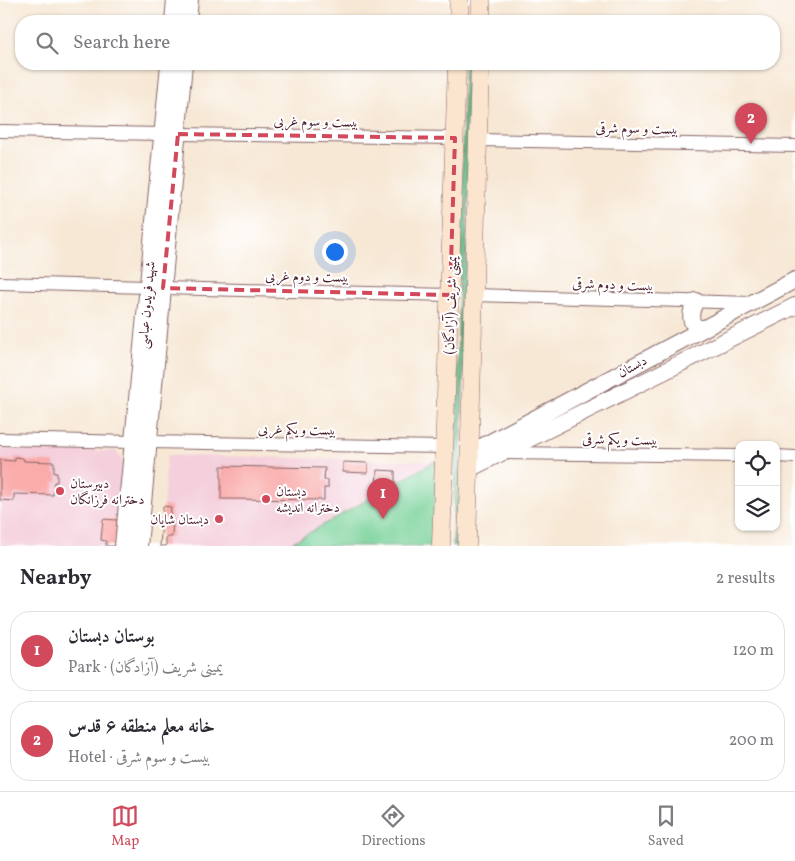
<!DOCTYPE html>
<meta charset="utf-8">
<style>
:root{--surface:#fff;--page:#f2f2f3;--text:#2b2b33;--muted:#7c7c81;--line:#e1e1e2;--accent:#d1495b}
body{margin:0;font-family:Vollkorn,Amiri,serif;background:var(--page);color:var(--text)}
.controls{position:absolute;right:15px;bottom:15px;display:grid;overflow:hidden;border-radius:10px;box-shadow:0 1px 4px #0004}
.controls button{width:45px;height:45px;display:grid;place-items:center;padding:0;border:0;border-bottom:1px solid var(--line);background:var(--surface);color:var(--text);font:25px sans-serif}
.you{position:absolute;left:334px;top:251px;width:18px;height:18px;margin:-12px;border:4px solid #fff;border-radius:50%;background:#1a73e8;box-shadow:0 0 0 8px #1a73e833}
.badge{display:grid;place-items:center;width:32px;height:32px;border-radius:50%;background:var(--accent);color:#fff;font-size:16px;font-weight:700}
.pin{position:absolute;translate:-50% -41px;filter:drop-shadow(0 1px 2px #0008)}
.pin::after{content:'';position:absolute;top:26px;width:18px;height:15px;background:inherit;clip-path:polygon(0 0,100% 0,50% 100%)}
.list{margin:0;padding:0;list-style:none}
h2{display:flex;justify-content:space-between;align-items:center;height:65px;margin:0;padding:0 20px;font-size:21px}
h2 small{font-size:16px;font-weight:400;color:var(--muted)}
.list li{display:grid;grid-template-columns:32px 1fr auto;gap:15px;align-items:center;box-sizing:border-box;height:80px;margin:0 10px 10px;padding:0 10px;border:1px solid var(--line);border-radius:20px}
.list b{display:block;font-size:19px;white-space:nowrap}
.list p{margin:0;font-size:16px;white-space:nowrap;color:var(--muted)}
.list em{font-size:16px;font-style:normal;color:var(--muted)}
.icon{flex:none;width:28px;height:28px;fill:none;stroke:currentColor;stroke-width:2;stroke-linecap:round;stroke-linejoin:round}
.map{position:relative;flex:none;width:795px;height:546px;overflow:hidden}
.search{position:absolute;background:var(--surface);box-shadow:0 1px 4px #0004;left:15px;right:15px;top:15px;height:55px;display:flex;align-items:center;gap:12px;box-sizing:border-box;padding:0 18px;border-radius:20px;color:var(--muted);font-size:19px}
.sheet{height:245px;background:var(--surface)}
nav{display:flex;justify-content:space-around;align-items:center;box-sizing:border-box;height:70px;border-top:1px solid var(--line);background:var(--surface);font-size:14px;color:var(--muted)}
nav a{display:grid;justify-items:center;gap:2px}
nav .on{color:var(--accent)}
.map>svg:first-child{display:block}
</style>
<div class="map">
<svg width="795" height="546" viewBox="0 0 795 546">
<rect width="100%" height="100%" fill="#fff"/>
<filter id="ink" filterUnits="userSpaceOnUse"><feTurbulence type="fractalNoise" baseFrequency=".02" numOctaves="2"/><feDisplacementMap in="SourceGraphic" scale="10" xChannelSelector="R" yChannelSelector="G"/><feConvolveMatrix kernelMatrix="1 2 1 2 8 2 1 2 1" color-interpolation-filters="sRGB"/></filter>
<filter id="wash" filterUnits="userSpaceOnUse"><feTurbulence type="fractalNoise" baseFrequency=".0096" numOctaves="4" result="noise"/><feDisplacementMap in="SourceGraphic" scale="20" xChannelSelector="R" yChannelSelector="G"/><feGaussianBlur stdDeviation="1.12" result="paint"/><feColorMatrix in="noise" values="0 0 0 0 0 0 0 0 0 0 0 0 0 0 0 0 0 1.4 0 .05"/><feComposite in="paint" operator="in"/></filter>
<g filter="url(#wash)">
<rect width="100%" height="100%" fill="#f7e8d5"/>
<path fill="#f4cfdc" d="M0,449L116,451L123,462L115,546H0Z
M167,455L435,461L286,546H160Z"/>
<path fill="#76d097" stroke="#607861" d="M437,460L432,546H286Z"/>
<path fill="#60b280" stroke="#556856" d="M464,64H472L459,546H453Z"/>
<g id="blocks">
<path fill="#f9acaa" d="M15,457L23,458L24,461L54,462V473H57V482H54L53,495L14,494V501L0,500V460L15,461Z
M343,462L368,463V473L343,472Z
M221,466L325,468L324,480H328V488H324V500L221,499Z
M377,470L395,471V484L380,493L376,492Z
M163,506L171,507L170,520H173L172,537H166V546H160Z
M103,519L117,520L115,546H106V541L101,540Z"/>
</g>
</g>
<g filter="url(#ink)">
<use href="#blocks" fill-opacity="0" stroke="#876566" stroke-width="1"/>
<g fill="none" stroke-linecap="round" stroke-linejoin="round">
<g stroke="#876566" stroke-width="14">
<path id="minor" d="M0,131L162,134
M178,134L455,138
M478,140L795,146
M0,283L147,287
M163,288L450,295
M474,295L752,303
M0,439L133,442
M149,442L445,447
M504,453L739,456
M776,456L795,457"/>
</g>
<g stroke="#876566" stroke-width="18">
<path id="tertiary" d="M173,21L175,0
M188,21L190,0
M696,301C690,311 687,329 704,328
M470,453L795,280
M469,469L795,306
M123,546L169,64
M139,546L184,64"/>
</g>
<g stroke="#876566" stroke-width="19">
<path id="secondary" d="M459,21V0
M481,21V0
M441,546L457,64
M467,546L480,64"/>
</g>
<use href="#minor" stroke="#fff" stroke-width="12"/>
<use href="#tertiary" stroke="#fff" stroke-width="16"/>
<use href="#secondary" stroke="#fbe5cf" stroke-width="18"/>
</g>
</g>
<path fill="none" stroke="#d1495b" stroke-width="4" stroke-dasharray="10 6" stroke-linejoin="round" d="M178,134L455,138L450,295L163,288Z"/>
<g fill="#d1495b" stroke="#fff" stroke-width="2">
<circle cx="60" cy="491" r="5"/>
<circle cx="266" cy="499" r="5"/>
<circle cx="219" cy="519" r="5"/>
</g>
<g text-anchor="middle" stroke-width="4" stroke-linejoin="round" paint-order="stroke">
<g font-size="14" fill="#4a1f2b" stroke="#fff">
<text transform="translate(316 121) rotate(1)" y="5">بیست و سوم غربی</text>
<text transform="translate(637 128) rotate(1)" y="5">بیست و سوم شرقی</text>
<text transform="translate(307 276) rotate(1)" y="5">بیست و دوم غربی</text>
<text transform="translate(613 284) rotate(2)" y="5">بیست و دوم شرقی</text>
<text transform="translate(146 305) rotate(-85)" y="5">شهید فریدون عباسی</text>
<text transform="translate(450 305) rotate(-88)" y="5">یمینی شریف (آزادگان)</text>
<text transform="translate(632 366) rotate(-28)" y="5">دبستان</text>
<text transform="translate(297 429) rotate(1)" y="5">بیست و یکم غربی</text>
<text transform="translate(620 439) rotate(1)" y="5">بیست و یکم شرقی</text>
</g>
<g font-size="14" fill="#4a1f2b" stroke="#fff" text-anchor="start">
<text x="70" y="488">دبیرستان<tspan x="70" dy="16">دخترانه فرزانگان</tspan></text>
<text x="276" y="496">دبستان<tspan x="276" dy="16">دخترانه اندیشه</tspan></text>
<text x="209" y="524" text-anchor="end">دبستان شایان</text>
</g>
</g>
</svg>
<div class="controls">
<button><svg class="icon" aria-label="locate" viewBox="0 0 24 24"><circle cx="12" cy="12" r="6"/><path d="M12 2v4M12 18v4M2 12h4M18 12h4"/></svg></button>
<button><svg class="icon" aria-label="layers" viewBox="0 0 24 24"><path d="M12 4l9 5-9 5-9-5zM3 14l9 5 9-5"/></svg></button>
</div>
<div class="you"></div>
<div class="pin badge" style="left:383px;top:519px">1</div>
<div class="pin badge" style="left:751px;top:144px">2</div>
<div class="search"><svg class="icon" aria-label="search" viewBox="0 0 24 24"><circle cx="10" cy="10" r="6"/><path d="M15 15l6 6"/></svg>Search here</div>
</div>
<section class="sheet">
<h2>Nearby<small>2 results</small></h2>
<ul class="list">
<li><span class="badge">1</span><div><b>بوستان دبستان</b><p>Park · یمینی شریف (آزادگان)</p></div><em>120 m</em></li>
<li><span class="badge">2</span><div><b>خانه معلم منطقه ۶ قدس</b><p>Hotel · بیست و سوم شرقی</p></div><em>200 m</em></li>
</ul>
</section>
<nav>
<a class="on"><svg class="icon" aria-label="map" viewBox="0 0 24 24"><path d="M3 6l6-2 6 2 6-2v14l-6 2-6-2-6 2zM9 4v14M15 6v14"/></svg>Map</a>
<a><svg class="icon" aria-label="directions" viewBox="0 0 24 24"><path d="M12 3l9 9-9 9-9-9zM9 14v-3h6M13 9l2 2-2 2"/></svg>Directions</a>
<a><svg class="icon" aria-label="saved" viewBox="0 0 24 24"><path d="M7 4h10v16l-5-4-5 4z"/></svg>Saved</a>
</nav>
